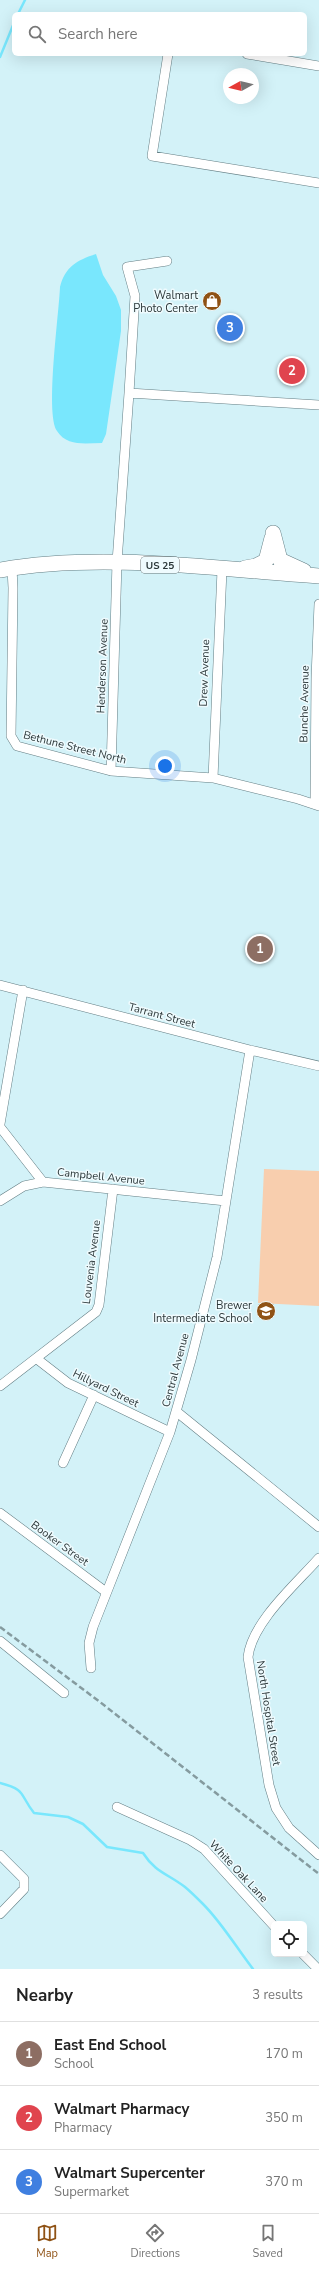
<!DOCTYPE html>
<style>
:root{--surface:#fff;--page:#f2f2f2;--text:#222;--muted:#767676;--line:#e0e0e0;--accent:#8f5215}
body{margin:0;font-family:"Nunito Sans",sans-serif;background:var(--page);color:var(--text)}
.controls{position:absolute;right:12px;bottom:12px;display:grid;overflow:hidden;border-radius:6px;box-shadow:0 4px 16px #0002}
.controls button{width:36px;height:36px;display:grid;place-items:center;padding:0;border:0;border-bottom:1px solid var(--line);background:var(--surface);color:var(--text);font:20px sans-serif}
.compass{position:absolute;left:223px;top:68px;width:36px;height:36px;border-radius:50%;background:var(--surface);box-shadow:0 4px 16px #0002;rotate:262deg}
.you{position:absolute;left:165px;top:766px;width:14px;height:14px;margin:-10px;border:3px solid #fff;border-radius:50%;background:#1a73e8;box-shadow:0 0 0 6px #1a73e833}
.badge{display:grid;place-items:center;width:26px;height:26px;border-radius:50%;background:var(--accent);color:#fff;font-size:13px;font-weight:700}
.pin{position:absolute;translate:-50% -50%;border:2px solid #fff;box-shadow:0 1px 4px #0006}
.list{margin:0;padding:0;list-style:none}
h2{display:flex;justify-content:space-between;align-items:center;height:52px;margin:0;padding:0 16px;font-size:17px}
h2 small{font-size:13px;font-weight:400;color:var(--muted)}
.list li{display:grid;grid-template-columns:26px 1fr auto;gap:12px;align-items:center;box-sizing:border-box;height:64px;padding:0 16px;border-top:1px solid var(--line)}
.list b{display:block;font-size:15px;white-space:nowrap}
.list p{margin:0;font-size:13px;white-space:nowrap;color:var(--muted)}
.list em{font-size:13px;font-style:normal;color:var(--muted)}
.icon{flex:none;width:22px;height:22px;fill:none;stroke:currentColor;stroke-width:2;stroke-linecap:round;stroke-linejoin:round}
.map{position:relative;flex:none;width:319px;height:1969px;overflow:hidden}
.search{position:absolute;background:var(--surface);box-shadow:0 4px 16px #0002;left:12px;right:12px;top:12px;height:44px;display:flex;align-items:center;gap:10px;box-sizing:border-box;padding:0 14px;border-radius:6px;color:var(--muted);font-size:15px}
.sheet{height:244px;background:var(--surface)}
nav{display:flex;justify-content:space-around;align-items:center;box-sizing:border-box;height:56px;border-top:1px solid var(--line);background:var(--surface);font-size:11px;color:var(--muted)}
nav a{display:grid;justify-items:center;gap:2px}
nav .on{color:var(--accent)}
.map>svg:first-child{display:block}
</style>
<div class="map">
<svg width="319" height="1969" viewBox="0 0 319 1969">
<rect width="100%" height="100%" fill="#d3f2f8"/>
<path fill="#f8ceae" d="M264,1169L319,1171V1306L258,1303Z"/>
<path fill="#79e7fd" d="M96,254L103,275L116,296L121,310V331L106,434L102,443C86,443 67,447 57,431C45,413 59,314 60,287C65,267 77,260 96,254Z"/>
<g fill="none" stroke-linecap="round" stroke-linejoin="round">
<path stroke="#79e7fd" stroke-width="2.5" d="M18,14L25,0
M0,57L14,23
M0,1783C27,1790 19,1794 34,1813L68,1817L83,1824L107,1847L143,1853C155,1872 168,1874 185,1887C191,1892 197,1898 203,1904C222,1923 236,1947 253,1969"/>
<g stroke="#637e84" stroke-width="10">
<path id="minor" d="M168,54L152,156L319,183
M247,54L319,66
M129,393L135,296L127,267L167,261
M12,568L13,588L11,736L17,746L111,771L213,778L298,799L319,806
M111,771L117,562L129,393L319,405
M213,778L222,570
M315,804L316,678L319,604
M0,985L250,1050L319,1066
M0,1124L23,990
M0,1127L43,1182L226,1201
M0,1201L24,1186L43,1182
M37,1359L68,1383L170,1432
M0,1386L96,1312L99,1305L113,1189
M177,1412L319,1527
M63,1463L94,1395
M0,1513L106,1592
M319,1558C296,1584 252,1622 248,1657L269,1785L276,1808L289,1828L319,1855
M0,1641L64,1693
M91,1668L89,1643L93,1627L170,1432L191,1360L217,1257L250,1050
M117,1807L190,1840L204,1849L274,1926
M0,1855L24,1879V1889L0,1914
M303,1954L318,1969"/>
</g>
<g stroke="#637e84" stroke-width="16">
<path id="trunk" d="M273,533L280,560L304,571
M245,568L256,566L266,561L272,538
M0,570C102,552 216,569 319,576"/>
</g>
<use href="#minor" stroke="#fff" stroke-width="9"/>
<use href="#trunk" stroke="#fff" stroke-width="15"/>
<path stroke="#859b9f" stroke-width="2.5" stroke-dasharray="6 3" stroke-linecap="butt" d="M0,1627L100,1702L319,1874"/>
</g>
<defs>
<g id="shop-disc" transform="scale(1)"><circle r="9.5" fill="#8f5215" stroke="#effbfe"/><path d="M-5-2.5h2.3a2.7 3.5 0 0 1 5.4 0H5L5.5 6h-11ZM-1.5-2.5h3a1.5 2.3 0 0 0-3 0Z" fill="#fff"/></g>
<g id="school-disc" transform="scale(1)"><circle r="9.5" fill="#8f5215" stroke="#effbfe"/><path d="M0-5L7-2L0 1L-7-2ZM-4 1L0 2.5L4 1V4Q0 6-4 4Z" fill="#fff"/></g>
</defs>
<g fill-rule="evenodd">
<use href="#shop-disc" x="212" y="301"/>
<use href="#school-disc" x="266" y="1311"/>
</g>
<g text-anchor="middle" stroke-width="3" stroke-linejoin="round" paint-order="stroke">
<rect fill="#effbfe" stroke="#667274" stroke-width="1" x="141" y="557" width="38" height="16" rx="3"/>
<g font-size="10" font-weight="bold" fill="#2b3739">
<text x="160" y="569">US 25</text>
</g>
<g font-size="11" fill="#2b3739" stroke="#effbfe" text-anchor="end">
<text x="198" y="299">Walmart<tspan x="198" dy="13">Photo Center</tspan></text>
<text x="252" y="1309">Brewer<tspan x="252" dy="13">Intermediate School</tspan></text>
</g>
<g font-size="11" fill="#2b3739" stroke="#effbfe">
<text transform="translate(102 666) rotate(-88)" y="4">Henderson Avenue</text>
<text transform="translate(204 673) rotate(-88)" y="4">Drew Avenue</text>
<text transform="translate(304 704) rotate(-89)" y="4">Bunche Avenue</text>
<text transform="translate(75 747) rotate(14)" y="4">Bethune Street North</text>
<text transform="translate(162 1015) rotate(15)" y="4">Tarrant Street</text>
<text transform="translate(101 1176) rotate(6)" y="4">Campbell Avenue</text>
<text transform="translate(91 1262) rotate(-83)" y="4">Louvenia Avenue</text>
<text transform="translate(175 1370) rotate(-75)" y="4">Central Avenue</text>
<text transform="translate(106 1388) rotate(26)" y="4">Hillyard Street</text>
<text transform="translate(60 1543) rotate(36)" y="4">Booker Street</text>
<text transform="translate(269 1713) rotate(81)" y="4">North Hospital Street</text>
<text transform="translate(239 1871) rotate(47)" y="4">White Oak Lane</text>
</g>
</g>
</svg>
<div class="controls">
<button><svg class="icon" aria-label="locate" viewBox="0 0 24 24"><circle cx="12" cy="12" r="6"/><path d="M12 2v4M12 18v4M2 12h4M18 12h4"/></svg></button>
</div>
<svg class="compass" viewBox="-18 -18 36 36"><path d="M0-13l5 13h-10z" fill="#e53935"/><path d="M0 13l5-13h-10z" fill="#767676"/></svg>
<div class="you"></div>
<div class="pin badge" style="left:260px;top:949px;background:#8d6e63">1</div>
<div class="pin badge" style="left:292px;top:371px;background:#e0444e">2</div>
<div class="pin badge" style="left:230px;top:328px;background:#3f7fe0">3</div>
<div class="search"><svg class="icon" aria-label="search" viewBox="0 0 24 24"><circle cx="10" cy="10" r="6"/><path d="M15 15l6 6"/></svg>Search here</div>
</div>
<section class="sheet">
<h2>Nearby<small>3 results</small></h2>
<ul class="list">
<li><span class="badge" style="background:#8d6e63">1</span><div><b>East End School</b><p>School</p></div><em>170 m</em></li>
<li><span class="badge" style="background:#e0444e">2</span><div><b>Walmart Pharmacy</b><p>Pharmacy</p></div><em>350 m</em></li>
<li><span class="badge" style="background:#3f7fe0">3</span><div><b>Walmart Supercenter</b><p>Supermarket</p></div><em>370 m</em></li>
</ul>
</section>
<nav>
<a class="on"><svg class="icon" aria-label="map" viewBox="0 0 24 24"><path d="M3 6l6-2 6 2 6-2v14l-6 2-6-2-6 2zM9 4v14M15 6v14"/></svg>Map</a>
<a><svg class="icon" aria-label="directions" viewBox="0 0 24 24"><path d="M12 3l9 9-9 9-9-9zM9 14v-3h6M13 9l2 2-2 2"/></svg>Directions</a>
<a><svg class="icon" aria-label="saved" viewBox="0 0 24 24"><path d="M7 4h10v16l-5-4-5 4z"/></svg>Saved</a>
</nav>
